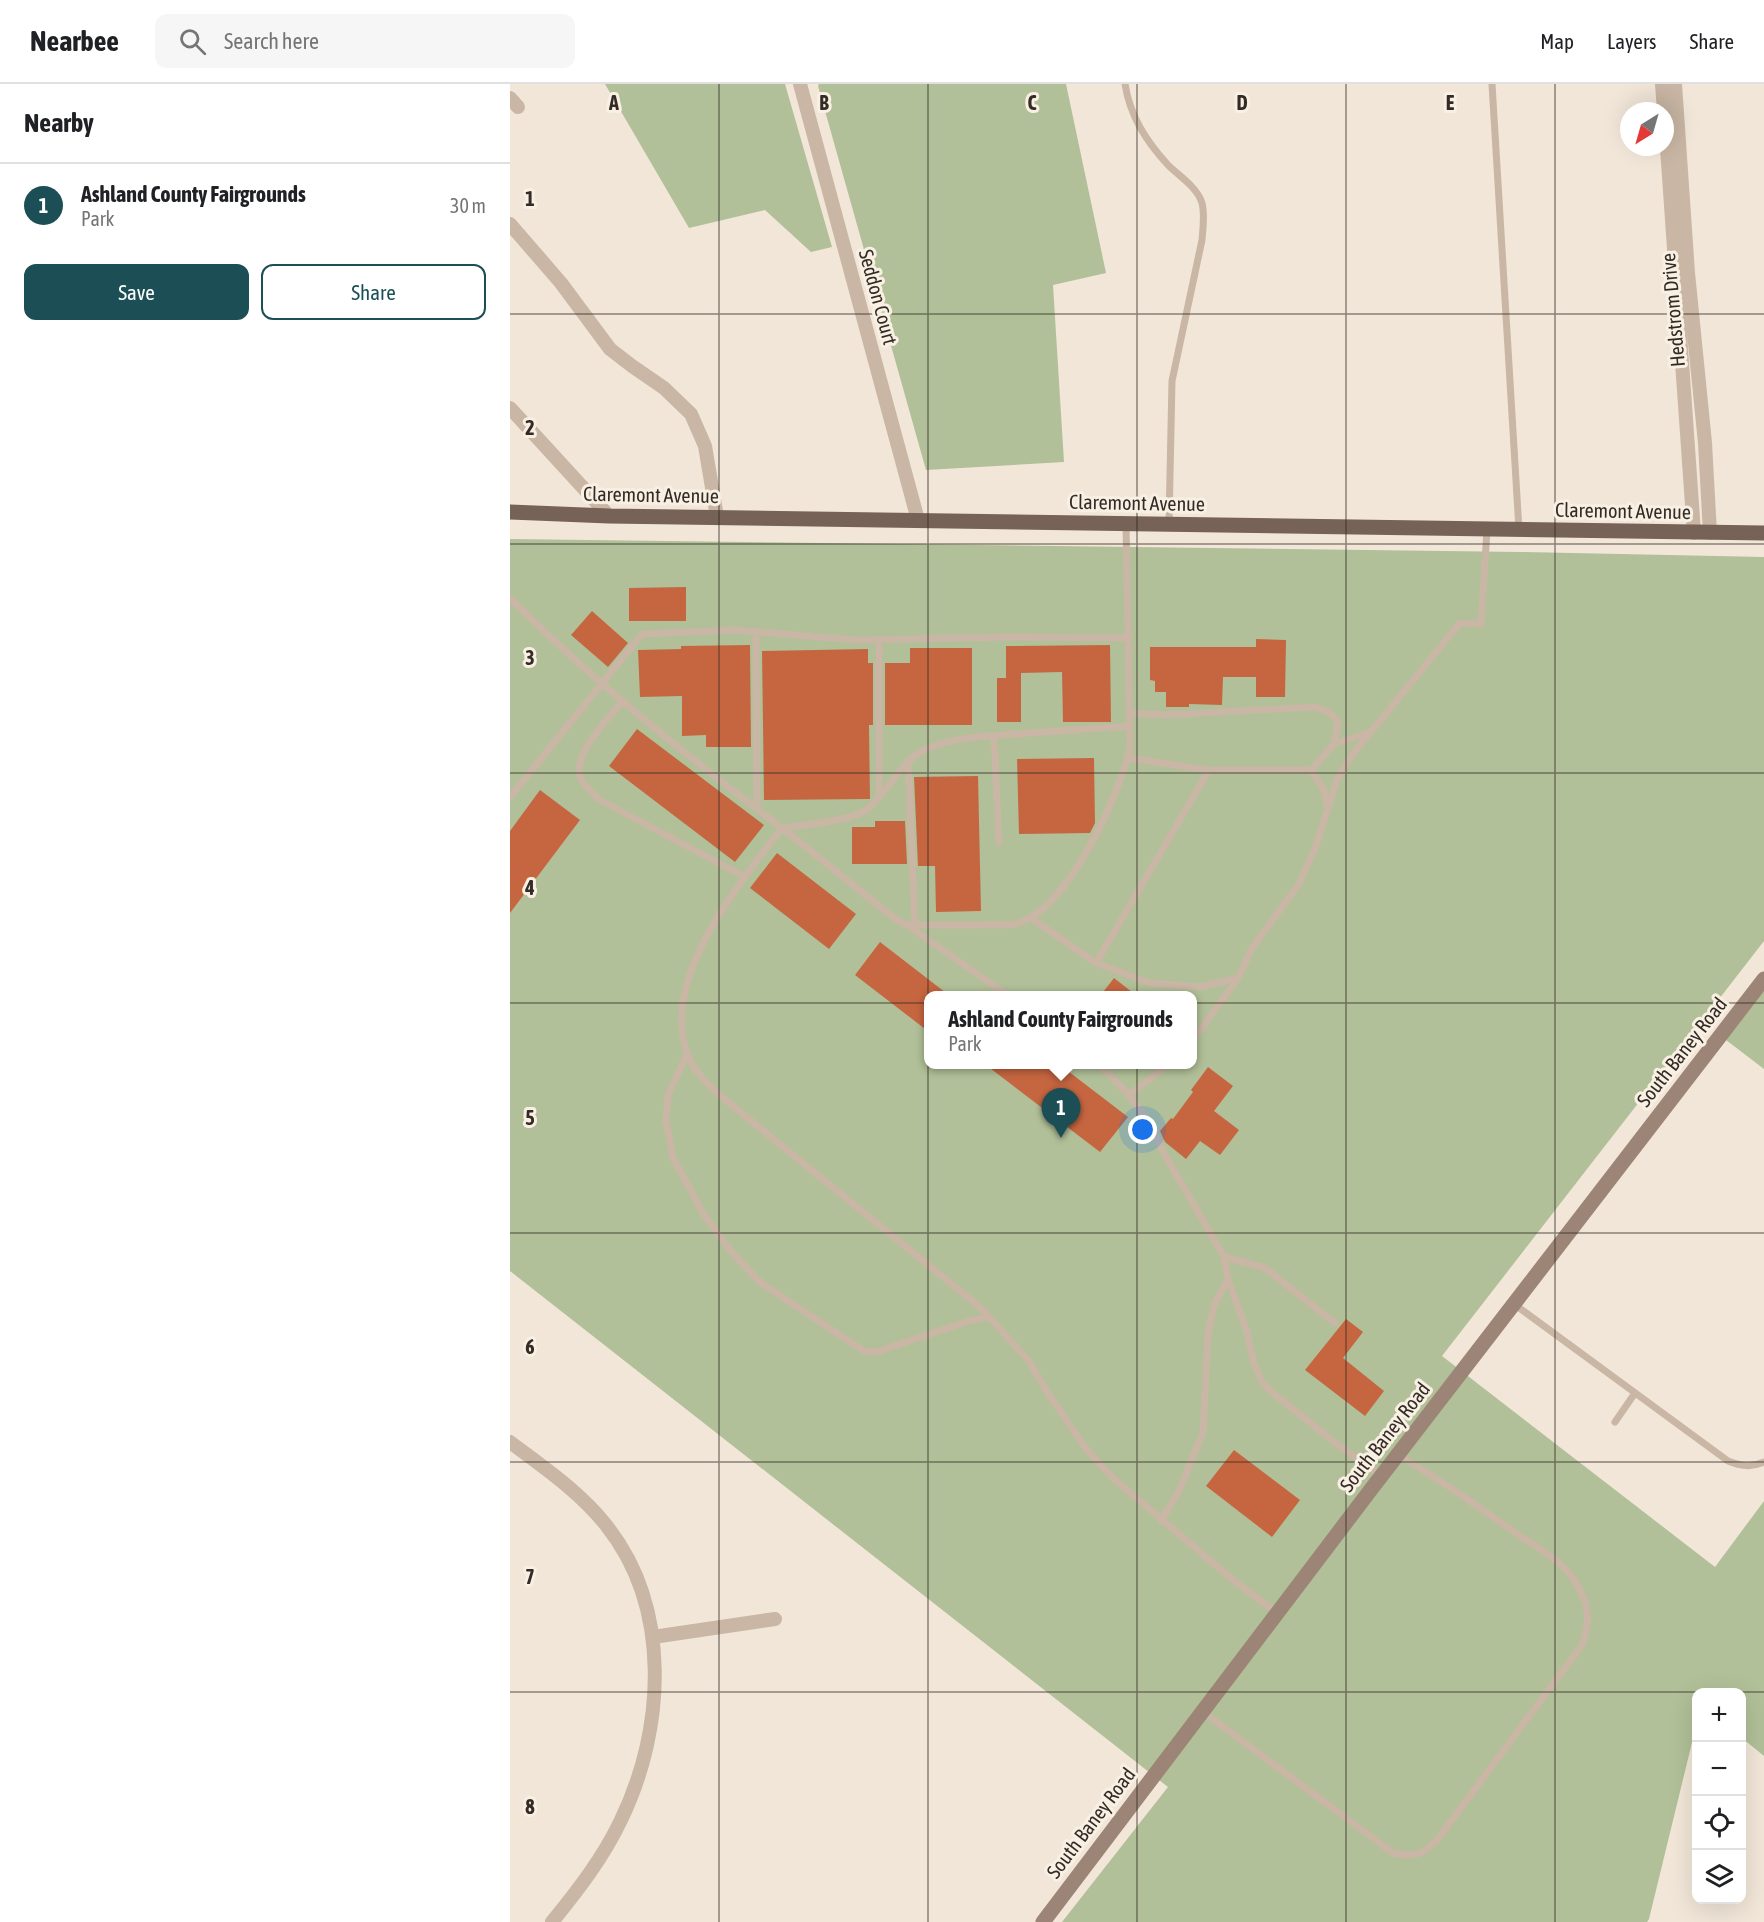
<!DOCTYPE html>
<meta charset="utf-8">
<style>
:root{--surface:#fff;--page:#f6f6f6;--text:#202124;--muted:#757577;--line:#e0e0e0;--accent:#1b4f55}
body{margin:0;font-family:"Asap Condensed",sans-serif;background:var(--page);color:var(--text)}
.controls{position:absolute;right:18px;bottom:18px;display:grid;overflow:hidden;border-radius:12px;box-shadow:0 6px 24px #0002}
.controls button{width:54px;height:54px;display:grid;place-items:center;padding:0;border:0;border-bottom:2px solid var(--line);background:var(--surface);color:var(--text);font:30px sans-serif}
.compass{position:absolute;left:1110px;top:18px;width:54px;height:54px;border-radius:50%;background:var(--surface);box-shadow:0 6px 24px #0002;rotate:217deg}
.you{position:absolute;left:633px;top:1046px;width:21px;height:21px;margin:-15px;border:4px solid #fff;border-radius:50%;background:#1a73e8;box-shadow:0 0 0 9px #1a73e833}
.badge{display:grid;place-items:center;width:39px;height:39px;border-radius:50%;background:var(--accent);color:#fff;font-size:20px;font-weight:700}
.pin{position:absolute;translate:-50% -50px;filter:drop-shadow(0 2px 3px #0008)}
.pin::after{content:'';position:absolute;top:32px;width:21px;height:18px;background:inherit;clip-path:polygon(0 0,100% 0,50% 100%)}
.popup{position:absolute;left:414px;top:907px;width:273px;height:78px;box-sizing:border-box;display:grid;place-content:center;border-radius:12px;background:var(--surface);filter:drop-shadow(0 2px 4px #0005);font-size:20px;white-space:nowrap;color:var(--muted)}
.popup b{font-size:22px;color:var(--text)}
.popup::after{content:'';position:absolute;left:50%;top:100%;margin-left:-12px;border:12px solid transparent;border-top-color:var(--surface)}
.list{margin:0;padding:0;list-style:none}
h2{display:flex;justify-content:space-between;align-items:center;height:78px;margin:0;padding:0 24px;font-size:26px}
h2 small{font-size:20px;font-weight:400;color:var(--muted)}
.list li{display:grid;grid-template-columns:39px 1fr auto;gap:18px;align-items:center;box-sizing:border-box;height:84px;padding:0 24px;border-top:2px solid var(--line)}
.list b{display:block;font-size:22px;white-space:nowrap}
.list p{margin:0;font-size:20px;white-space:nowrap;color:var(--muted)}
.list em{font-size:20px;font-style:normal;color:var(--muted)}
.actions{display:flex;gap:12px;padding:18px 24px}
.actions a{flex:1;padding:14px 0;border:2px solid var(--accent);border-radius:12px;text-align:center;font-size:21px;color:var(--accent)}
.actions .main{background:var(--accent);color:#fff}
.icon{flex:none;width:33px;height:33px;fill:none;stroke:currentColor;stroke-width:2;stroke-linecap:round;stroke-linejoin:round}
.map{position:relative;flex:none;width:1254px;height:1838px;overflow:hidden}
header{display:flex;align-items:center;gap:36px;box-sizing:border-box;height:84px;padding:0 30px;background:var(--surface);border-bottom:2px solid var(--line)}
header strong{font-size:28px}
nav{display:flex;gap:33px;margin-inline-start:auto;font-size:21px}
.search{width:420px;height:54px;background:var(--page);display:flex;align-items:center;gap:15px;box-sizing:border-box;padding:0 21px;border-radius:12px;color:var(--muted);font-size:22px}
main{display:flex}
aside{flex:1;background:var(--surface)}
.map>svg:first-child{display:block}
</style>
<header>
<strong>Nearbee</strong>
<div class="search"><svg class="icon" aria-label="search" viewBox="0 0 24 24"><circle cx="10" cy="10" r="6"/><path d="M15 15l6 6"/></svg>Search here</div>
<nav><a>Map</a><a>Layers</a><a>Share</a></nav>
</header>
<main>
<aside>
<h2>Nearby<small></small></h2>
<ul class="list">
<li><span class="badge">1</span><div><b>Ashland County Fairgrounds</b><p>Park</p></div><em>30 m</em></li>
</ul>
<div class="actions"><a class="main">Save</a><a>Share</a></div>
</aside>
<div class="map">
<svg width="1254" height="1838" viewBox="0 0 1254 1838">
<rect width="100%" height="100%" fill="#f1e6d8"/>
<path fill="#b1c098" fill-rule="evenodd" d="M95,0H275L322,163L301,168L255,126L179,144Z
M309,0H556L596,189L543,201L554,378L416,386L308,2Z
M0,455L1011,468L1254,473V857L932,1272L1205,1483L1254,1417V1672L1232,1654V1608H1186V1642L1139,1835L1137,1838H552L658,1703L0,1187ZM419,912H683V980H419Z
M1254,907V985L1216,956Z"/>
<path fill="#c66640" d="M176,503V537H119V504Z
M82,527L118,559L98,583L61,551Z
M746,555L776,556L775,613H746V593H713L712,621L679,620V623H656V608H645V597L640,596V563H746Z
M240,561L241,663H196V651L172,652V612L130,613L128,566L171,565V562Z
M600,561L601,638H553L552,588L511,589V638H487V594H496V562Z
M400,564H462V641H375V579H400Z
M358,565V579H363V641H359L360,715L254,716L252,567Z
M127,645L254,741L225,778L99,682Z
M584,674L585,739L580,749L509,750L507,675Z
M468,692L471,827L426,828L425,782H408L404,693Z
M30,706L70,736L0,829V747Z
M365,737H395L397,780H342V743H365Z
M267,769L346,830L319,865L240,804Z
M370,858L440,912H419V948L345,891Z
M604,894L627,912H590Z
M476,981H550L618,1033L590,1068Z
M698,983L723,1002L704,1027L729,1046L710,1071L690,1057L676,1075L655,1058L650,1047L661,1034L663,1035L683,1008L681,1006Z
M836,1235L853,1248L833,1274L874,1307L855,1332L795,1286Z
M724,1366L790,1416L762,1453L696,1402Z"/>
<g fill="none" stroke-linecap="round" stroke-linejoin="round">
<path stroke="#c9b6a4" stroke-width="7" d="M615,0C620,32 636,57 658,81C669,92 687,103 692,119C695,131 693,144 692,156L662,297L659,439
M982,0L1009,446
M616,439L620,664C609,712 557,828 505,840C495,842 483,840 473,841C452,841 430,841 409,841L394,840L383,833L272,744C229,800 150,894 177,969C183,986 195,997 207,1009L471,1224L519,1277L537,1308L577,1366L603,1394L723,1496L767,1529
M0,514C84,598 177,672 272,744C289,742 344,736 356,726C379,708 389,678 416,665C444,653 477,652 506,650C544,647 582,645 620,642
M246,548L247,725
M113,617C99,634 58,673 72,697C76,703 83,709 88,715L235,793
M484,652L489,758
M824,660L859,649
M618,674L699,686H801L824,660L828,638L820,629L806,623L654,631L620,629
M398,676L405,841
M801,686L814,706L817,721
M0,713L132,550L225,546L345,556L498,553L619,554
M369,713V555
M521,834L586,879L640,899L690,903L728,894
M397,841L499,912
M586,879L699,686
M683,956L728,894L742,864L789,800L807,759L828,693L842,671L950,539L971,540L977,446
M177,970L158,1011L156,1036L163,1074L194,1131L224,1171L251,1199L354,1267L366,1268L462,1236L479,1233
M589,980L619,1011L642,1043L652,1066L714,1173L718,1195L704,1221L698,1249L693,1348L669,1407L651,1437
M619,1011L659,980
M714,1173L755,1184L825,1239
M718,1195L737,1248L744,1279L752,1298L764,1310L823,1357L871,1392
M1004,1220L1218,1377C1231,1382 1241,1384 1254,1378
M1105,1338L1125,1309
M692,1627L883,1769C905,1773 911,1772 927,1756L1072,1561C1081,1537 1079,1518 1064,1496C1051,1476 1027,1463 1007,1450C968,1422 929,1395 888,1371"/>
<path stroke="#c9b6a4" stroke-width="14" d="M290,0L408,436
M1152,0L1154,27
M1165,0L1178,189L1195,359L1200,449
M0,14L8,23
M1155,36L1184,449
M0,140L51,199L100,265L122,282L154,304L181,330L195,362L207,433
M0,324L99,432
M0,1358C33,1383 70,1408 96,1441C162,1524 155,1645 111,1736C93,1774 68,1806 42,1838
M143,1553L265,1535"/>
<path stroke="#9c8576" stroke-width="15" d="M533,1838L859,1408L1254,895"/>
<path stroke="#766257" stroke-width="15" d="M0,428L99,432L1254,449"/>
</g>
<path fill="none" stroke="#342b26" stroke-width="1.5" stroke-opacity="0.55" d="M209,0V1838M418,0V1838M627,0V1838M836,0V1838M1045,0V1838M0,230H1254M0,460H1254M0,689H1254M0,919H1254M0,1149H1254M0,1378H1254M0,1608H1254"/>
<g text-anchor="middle" stroke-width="6" stroke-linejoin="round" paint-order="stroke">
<g font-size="20" fill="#342b26" stroke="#f9f0e4">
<text transform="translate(368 213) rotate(75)" y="7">Seddon Court</text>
<text transform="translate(1163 226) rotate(-95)" y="7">Hedstrom Drive</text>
<text transform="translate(141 411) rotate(1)" y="7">Claremont Avenue</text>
<text transform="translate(627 419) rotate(1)" y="7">Claremont Avenue</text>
<text transform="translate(1113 427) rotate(1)" y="7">Claremont Avenue</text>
<text transform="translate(1172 968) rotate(-52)" y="7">South Baney Road</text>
<text transform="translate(875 1353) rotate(-52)" y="7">South Baney Road</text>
<text transform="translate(581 1739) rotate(-53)" y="7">South Baney Road</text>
</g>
</g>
<g font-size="20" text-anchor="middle" font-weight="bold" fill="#342b26" stroke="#f9f0e4" stroke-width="6" stroke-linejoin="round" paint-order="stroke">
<text x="104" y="26">A</text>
<text x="314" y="26">B</text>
<text x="522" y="26">C</text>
<text x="732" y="26">D</text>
<text x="940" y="26">E</text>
<text x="20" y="122">1</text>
<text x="20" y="351">2</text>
<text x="20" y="581">3</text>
<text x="20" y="811">4</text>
<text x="20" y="1041">5</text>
<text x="20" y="1270">6</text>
<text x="20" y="1500">7</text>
<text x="20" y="1730">8</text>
</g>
</svg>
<div class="controls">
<button>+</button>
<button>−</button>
<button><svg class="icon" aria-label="locate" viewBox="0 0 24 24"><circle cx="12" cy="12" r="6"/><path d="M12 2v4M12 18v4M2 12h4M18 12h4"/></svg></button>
<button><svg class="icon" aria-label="layers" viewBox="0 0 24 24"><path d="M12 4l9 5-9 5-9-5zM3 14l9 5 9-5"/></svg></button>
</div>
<svg class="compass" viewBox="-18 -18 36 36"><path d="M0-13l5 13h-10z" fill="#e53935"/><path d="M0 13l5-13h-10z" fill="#757577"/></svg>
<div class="you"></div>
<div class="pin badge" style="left:551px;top:1054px">1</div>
<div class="popup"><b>Ashland County Fairgrounds</b>Park</div>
</div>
</main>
